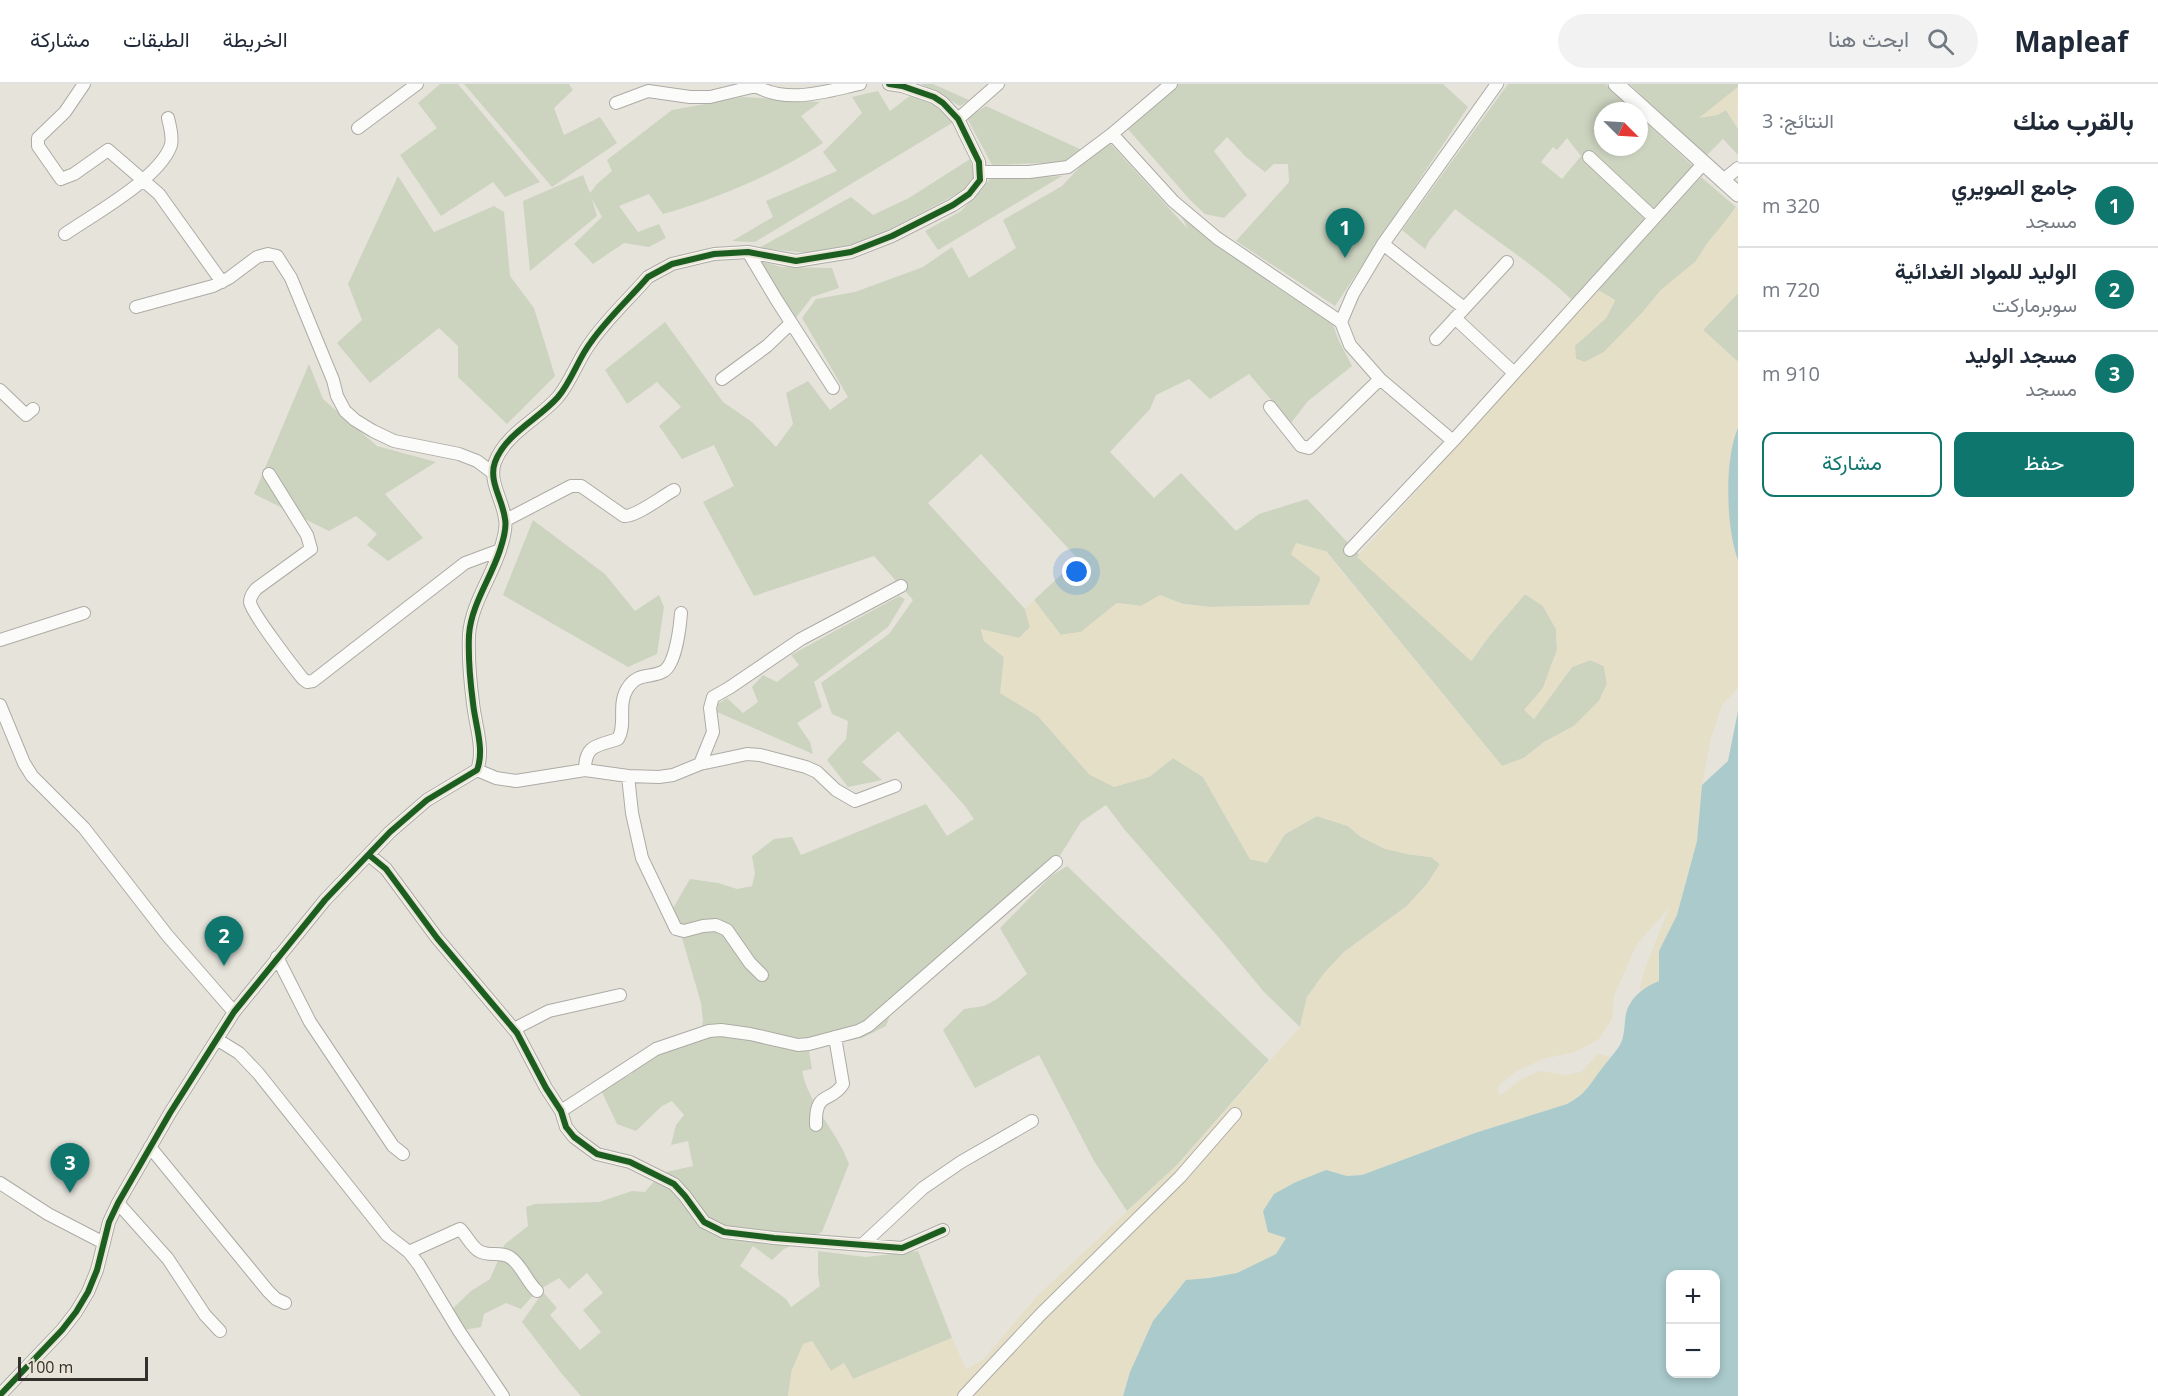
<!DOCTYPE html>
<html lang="ar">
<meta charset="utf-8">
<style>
:root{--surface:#fff;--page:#f2f2f3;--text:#1f2937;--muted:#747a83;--line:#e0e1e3;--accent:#0f766e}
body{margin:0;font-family:"Open Sans",Vazirmatn,sans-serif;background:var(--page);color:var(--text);direction:rtl}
.controls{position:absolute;right:18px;bottom:18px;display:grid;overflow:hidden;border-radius:12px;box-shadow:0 3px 9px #0003}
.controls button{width:54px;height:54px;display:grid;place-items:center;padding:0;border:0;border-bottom:2px solid var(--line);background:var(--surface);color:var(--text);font:30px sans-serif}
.compass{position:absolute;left:1594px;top:18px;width:54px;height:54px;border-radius:50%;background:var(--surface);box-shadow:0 3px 9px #0003;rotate:114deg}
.scale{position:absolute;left:18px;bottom:15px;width:130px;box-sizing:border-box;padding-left:6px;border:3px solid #32302b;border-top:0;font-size:16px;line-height:21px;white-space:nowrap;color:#32302b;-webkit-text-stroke:4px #eae5d7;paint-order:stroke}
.you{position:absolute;left:1077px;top:488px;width:21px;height:21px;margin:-15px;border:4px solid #fff;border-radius:50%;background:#1a73e8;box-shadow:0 0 0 9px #1a73e833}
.badge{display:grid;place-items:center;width:39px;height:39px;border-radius:50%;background:var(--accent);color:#fff;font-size:20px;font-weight:700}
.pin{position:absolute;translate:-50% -50px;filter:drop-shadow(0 2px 3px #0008)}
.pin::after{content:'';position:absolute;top:32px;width:21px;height:18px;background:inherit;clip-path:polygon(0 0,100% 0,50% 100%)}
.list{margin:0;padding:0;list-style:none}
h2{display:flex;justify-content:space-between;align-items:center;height:78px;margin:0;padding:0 24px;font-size:26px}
h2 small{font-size:20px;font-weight:400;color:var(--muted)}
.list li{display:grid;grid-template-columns:39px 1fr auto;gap:18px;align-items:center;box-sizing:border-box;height:84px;padding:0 24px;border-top:2px solid var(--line)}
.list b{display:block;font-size:22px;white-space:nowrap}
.list p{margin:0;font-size:20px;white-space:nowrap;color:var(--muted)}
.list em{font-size:20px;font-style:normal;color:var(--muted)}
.actions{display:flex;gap:12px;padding:18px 24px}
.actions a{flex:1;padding:14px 0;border:2px solid var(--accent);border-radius:12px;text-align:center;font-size:21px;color:var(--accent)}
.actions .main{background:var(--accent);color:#fff}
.icon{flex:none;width:33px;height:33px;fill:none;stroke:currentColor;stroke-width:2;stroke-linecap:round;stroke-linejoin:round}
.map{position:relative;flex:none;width:1738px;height:1312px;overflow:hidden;direction:ltr}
header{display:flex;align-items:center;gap:36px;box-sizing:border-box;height:84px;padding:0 30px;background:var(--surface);border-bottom:2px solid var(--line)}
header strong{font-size:28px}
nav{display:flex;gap:33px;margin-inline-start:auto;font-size:21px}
.search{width:420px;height:54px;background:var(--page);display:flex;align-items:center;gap:15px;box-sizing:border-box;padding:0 21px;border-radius:33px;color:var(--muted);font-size:22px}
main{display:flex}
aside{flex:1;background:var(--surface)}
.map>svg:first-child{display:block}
</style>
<header>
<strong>Mapleaf</strong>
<div class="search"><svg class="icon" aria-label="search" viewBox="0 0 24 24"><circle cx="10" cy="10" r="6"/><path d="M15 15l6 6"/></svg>ابحث هنا</div>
<nav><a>الخريطة</a><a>الطبقات</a><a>مشاركة</a></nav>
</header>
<main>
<aside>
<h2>بالقرب منك<small>النتائج: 3</small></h2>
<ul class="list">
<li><span class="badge">1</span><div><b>جامع الصويري</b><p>مسجد</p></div><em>320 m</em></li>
<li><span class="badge">2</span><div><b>الوليد للمواد الغدائية</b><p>سوبرماركت</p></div><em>720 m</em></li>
<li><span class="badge">3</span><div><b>مسجد الوليد</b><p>مسجد</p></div><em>910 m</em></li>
</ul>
<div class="actions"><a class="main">حفظ</a><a>مشاركة</a></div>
</aside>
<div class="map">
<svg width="1738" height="1312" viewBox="0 0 1738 1312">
<rect width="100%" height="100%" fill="#e6e3db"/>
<path fill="#ccd4c0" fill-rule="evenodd" d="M440,0H458L540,98L505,113L493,98L441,132L400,71L437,44L418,19Z
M464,0H569L573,6L554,24L564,51L600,33L617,59L552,103Z
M921,0H933L969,16L960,22Z
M1174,0H1443L1468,23L1335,222L1236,157L1289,98L1288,80H1274L1265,88L1246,73L1227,53L1214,67L1247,111L1224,134L1205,130L1191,117L1127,44Z
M1508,0H1605L1634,27H1603V63H1639V32L1693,82L1572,216C1536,181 1494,156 1455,125L1429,157L1425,165L1402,146ZM1567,54L1581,72L1562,95L1541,78L1553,63L1557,66Z
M1630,0H1738V3L1701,33L1717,31L1726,26L1738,45V71L1723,55L1705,73Z
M878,7L890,27L911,11L934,20L952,39L755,158L732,157L773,133L766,117L837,87L823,68L862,29L852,13Z
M743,13L820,18L801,32L823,59C778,89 716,115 663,130L649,110L619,122L638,148L659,140L666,154L649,163L624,159L593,180L574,160L602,133L592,115L597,132L530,187L523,117L583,91L590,109L597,100L612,87L607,76L672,26Z
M986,22L1082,66L1068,78L992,81L967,34Z
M1106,55L1188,145L1173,117L1329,229L1338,255L1352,282L1308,317L1291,339L1249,290L1210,315L1189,295L1156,311L1150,325L1110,368L1154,414L1181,389L1236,447L1259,430L1307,415L1379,492L1472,576L1490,551L1525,510L1543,522L1556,545L1557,566L1543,604L1525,626L1534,635L1572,583L1590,576L1604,582L1607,600L1599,617L1574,642L1544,658L1524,674L1502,682L1326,467L1291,470L1321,494L1309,521L1210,523L1183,520L1160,512L1141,522L1117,519L1081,548L1060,551L1034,516L1078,475L981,370L928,419L1025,525L1030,543L1019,554L981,546L984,557L1004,573L1001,609L1038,632L1090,691L1149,693L1173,674L1203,693L1250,775L1267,778L1285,750L1317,732L1348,742L1361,753L1407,770L1431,773L1440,780L1427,800L1407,822L1344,868L1307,913L1300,943L1264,908L1221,856L1124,745L1106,721L1081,738L1056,778L896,916L886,942L862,954L830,960L809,967L812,985L802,987C809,1021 837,1047 849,1080L822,1148L784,1165L772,1176L753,1162L740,1182L786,1215L791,1223L820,1202L818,1191V1167L866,1173L918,1167L952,1254L853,1295L844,1279L831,1287L812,1257L804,1260L792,1286L788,1312H581L562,1290L522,1238L543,1208L557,1224L550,1231L580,1266L601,1248L583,1226L603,1209L587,1189L569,1205L559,1194L537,1207L521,1225L506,1219L484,1230L481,1243L459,1247L448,1229L471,1207L490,1195L505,1160L528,1142L526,1123L535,1120L599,1118L632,1107L645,1108L661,1089L693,1082L688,1057L671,1061L676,1041L684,1031L672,1017L662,1022L636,1047L617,1040L599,1002L630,991L656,965L700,950L703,937L701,919L680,847L669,831L690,795L718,799L737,805L752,802L755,789L752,772L774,755L792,753L801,771L926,720L947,752L974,735L965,722L898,647L862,678L882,696L848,703L827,676L846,655L848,637L832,630L821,599L889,550L913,516L874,472L754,512L703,418L734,402L714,361L682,375L659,342L681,323L657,298L627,320L605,286L665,238L723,318L752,338L776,363L793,340L786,309L808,297L830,326L848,313L802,234L816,215L855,208L923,183L952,163L969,194L1016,164L1003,136L1062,102Z
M970,75L975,92L965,106L871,155L816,170L759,164L851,113L873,131L909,114Z
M398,92L434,148L494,122L504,128L510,192L534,224L555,292L507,340L458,293V262L439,244L370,299L337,259L362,236L348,200Z
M1062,92L938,166L925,147L961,127L990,95Z
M1701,93L1736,123L1695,178L1660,207L1642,229L1604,268L1585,278L1576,275L1574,262L1606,234L1615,216L1598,206Z
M760,177L781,183L832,184L839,204L812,213L795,235Z
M1738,209V278L1703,246Z
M309,280L323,315L377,362L436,378L385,410L423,454L388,477L367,461L377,450L356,432L329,447L254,410Z
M533,436L605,490L635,527L659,511L664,523L657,570L628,583L503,511Z
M899,512L905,515L888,543L814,598L822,623L797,639L810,658L813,670L717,628L718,620L727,614L743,629L758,618L752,603L763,591L777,598L799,581L791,571Z
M1067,782L1269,976L1177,1081L1127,1127L1094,1077L1039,971L975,1004L943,946L964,925L984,922L997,915L1027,890L1000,844L1051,792Z"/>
<path fill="#e5dfc7" d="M1738,3L1737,43L1726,26L1717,31L1699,34Z
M1738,122V209L1703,246L1738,278V344L1731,370L1728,415L1731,447L1738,476V604L1722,621L1711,654L1702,701L1697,757L1677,831L1658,878L1659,897L1639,907L1644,887L1669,824L1637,860L1614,912L1612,935L1598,956L1575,968L1543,975L1515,988L1498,1002L1499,1012L1522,995L1540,987L1566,991L1581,988L1598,970L1611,973C1596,991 1589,1008 1567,1020L1475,1049L1362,1091L1347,1092L1325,1086L1276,1170L1237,1189L1185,1197L1153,1237L1130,1288L1123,1312H788L792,1286L803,1260L812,1257L831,1287L844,1279L853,1295L952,1254L966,1285L983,1276L1037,1212L1177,1081L1300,943L1307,913L1324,889L1344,868L1407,822L1427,800L1440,780L1431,773L1407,770L1385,765L1361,753L1348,742L1317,732L1285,750L1267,779L1250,775L1203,693L1173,674L1149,693L1114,703L1090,691L1038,632L1000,609L1004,573L984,557L981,545L1019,554L1030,543L1025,525L1034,516L1061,551L1081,548L1117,519L1141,522L1160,511L1183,520L1210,523L1309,521L1321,494L1291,470L1296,459L1325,467L1502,682L1524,674L1544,658L1574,642L1599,617L1607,600L1604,582L1590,576L1572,583L1534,635L1524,626L1543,604L1557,566L1556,545L1543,522L1525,510L1490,551L1471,577L1357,473L1598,206L1615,217L1606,234L1575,262L1576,275L1585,278L1604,268L1642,229L1660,207L1695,178L1708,158Z"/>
<path fill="#aacacc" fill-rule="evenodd" d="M1738,344V476C1726,444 1724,375 1738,344Z
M1738,627V1312H1123L1130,1288L1153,1237L1186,1196L1209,1194L1237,1189L1276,1170L1286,1154L1268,1148L1263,1127L1274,1110L1296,1098L1326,1086L1347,1092L1362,1091L1475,1049L1567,1020C1586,1010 1590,1000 1603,983C1608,976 1615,969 1620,961C1624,953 1624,946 1625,938C1626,917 1640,905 1659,897V867L1677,831L1697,757L1702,701L1728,677ZM1670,1190H1716V1290H1670Z"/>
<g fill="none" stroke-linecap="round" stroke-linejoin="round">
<g stroke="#adaba5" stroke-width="14">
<path id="minor" d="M84,0L65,28L38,54V62L61,95L74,90L108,66L159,110L222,198
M752,0C786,21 823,8 860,0
M616,19L648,7L690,13H710L756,2
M958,35L998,0
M358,44L417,0
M1112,50L1173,117L1217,154L1341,238
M1589,73L1654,134
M981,88H1029L1068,83L1112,50L1171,0
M1722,97L1738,84
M65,150C94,130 160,94 171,61C173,52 170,43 168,34
M1383,160L1464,224
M748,168L776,215L833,304
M136,223L213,202L229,194L257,173L268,170L277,172L291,194L333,296L337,312L345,327L355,336L373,347L394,357L459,370L477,377L493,389
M1455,234L1513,288
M1436,255L1507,178
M722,295L767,262L791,239
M0,306L26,331L33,325
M1270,323L1301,362L1309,364L1380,295
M1453,357L1380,295L1350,261L1341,238L1353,210L1383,160L1497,0
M269,390L307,451L311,465L256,505C253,509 250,512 250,518C251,528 294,584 303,595L307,598L313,597L465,479L500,466
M506,436L571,402H581L624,432C636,433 661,413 674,406
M1350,466L1453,357L1703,80
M0,556L84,529
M0,621L24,679L32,692L84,744L167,851L234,928
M700,680L713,648L710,624L713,613L729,604L801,555L901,502
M477,686L496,694L516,697L585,686L628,692L659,693L673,691L700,680L747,670L760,671L806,683L817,688L836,706L855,717L895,702
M585,686C585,660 598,662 618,655C627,640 617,622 627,605C638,587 651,595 664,587C676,579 680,542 681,529
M628,692L632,729L642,774L676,845L684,847L703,842L716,841L727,846L750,879L762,891
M369,771L386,785L437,854L517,949L546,1004L561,1027L566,1043L574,1053L597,1070L630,1078L674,1100L685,1112L704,1138L724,1148L774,1154L902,1164L943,1146
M277,873L310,938L393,1062L403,1070
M514,945L549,927L620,911
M218,956L239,969L258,989L387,1151L409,1168L419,1181L459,1247L503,1312
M561,1027L656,965L709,947L721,946L750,950L798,961L809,960L858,947L868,942L1056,778
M816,1041C815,1005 831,1020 843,1000L835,953
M150,1063L268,1207L276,1215L285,1219
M0,1099L48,1130L104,1159
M118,1119L168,1175L205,1231L220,1247
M863,1160L923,1104L961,1078L1032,1037
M409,1168L460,1145C467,1152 471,1162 479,1167C488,1173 502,1167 511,1174C522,1182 527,1198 537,1207
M0,1311L62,1246L76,1228L88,1208L97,1186L109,1138L118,1119L170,1029L234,928L325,816L390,748L427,716L477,686C485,666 475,640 473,619C470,596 468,574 469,551C471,521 491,494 500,466C503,457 507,444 505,435C503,416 488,397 495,378C506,349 539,335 558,313C572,296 578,275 591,258C607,235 629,215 648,193L672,180L714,170L748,168L796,177L851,168L892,152L953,121L969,110L980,96L979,78L958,35L943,19L934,13L902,2L889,0
M964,1312L1041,1230L1180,1093L1235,1030"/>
</g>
<g stroke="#adaba5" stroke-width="17">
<path id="major" d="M1616,0L1738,110"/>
</g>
<use href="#minor" stroke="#fbfbfa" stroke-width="12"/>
<use href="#major" stroke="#fbfbfa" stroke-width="15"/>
<g stroke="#eae5d7" stroke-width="10">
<path id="cycleway" d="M369,771L386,785L437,854L517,949L546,1004L561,1027L566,1043L574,1053L597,1070L630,1078L674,1100L685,1112L704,1138L724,1148L774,1154L902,1164L943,1146
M0,1311L62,1246L76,1228L88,1208L97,1186L109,1138L118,1119L170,1029L234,928L325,816L390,748L427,716L477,686C485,666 475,640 473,619C470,596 468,574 469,551C471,521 491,494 500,466C503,457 507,444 505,435C503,416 488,397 495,378C506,349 539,335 558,313C572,296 578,275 591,258C607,235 629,215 648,193L672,180L714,170L748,168L796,177L851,168L892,152L953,121L969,110L980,96L979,78L958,35L943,19L934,13L902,2L889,0"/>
</g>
<use href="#cycleway" stroke="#1b5e20" stroke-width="6"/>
</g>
</svg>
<div class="controls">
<button>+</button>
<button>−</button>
</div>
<svg class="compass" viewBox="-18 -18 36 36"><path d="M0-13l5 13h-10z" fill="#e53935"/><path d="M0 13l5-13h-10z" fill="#747a83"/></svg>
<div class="scale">100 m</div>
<div class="you"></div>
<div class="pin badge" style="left:1345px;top:174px">1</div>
<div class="pin badge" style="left:224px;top:882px">2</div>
<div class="pin badge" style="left:70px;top:1109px">3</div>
</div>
</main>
